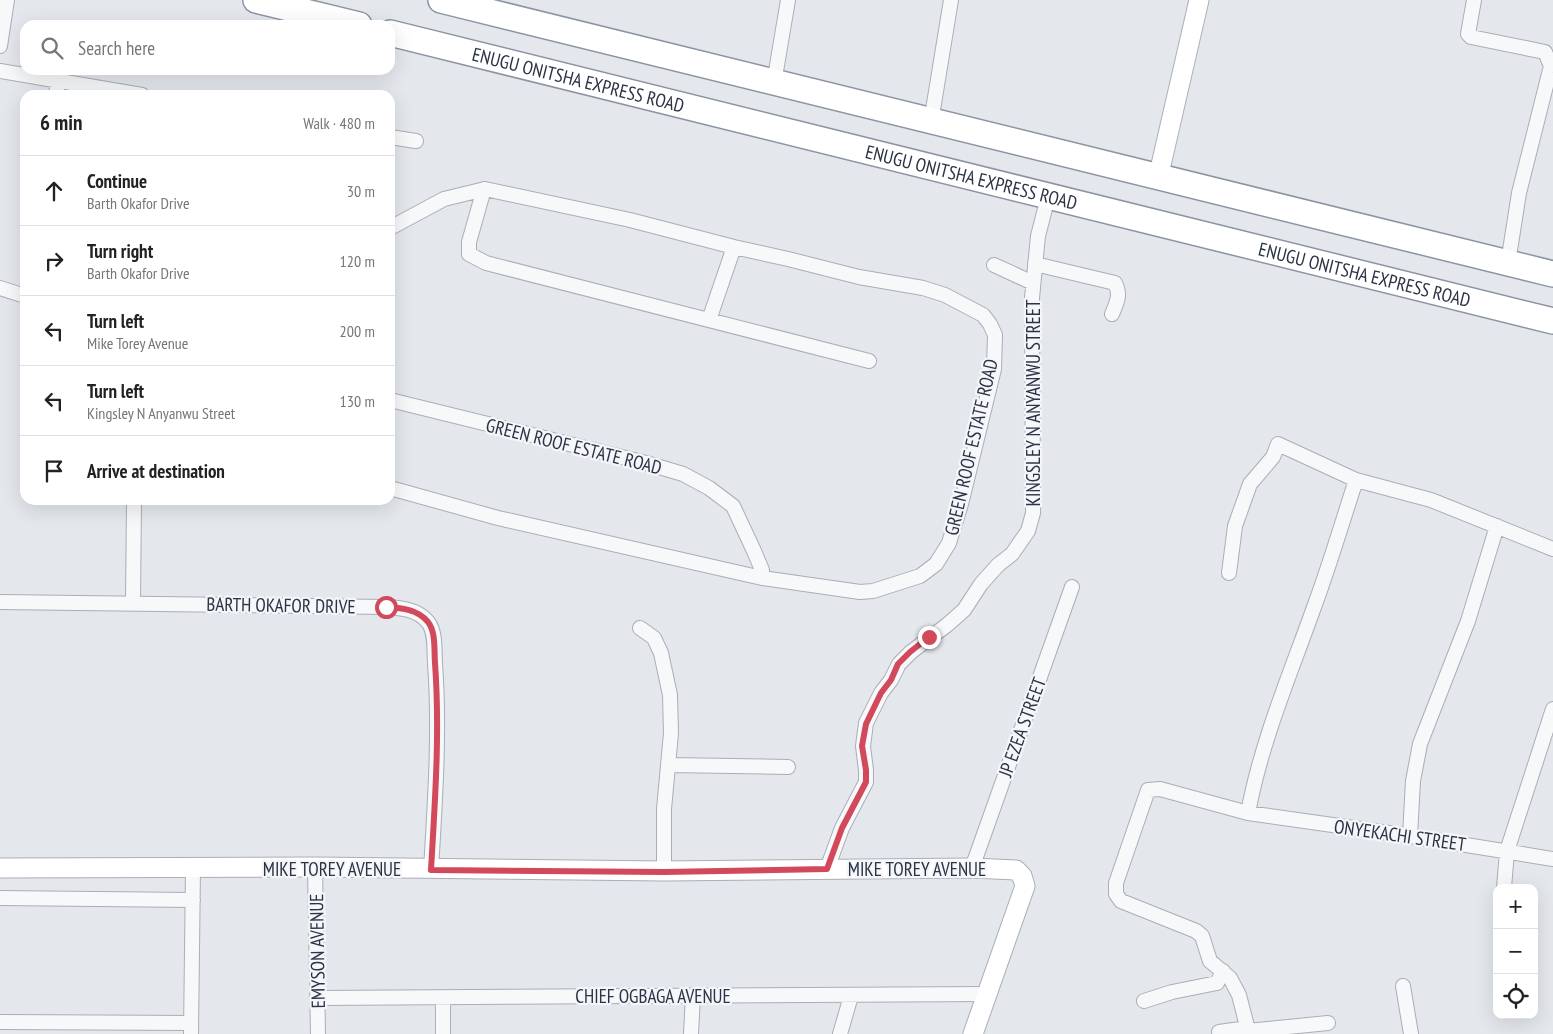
<!DOCTYPE html>
<meta charset="utf-8">
<style>
:root{--surface:#fff;--page:#f6f6f6;--text:#222;--muted:#767676;--line:#e0e0e0}
body{margin:0;font-family:"PT Sans Narrow",sans-serif;background:var(--page);color:var(--text)}
.controls{position:absolute;right:15px;bottom:15px;display:grid;overflow:hidden;border-radius:10px;box-shadow:0 5px 20px #0002}
.controls button{width:45px;height:45px;display:grid;place-items:center;padding:0;border:0;border-bottom:1px solid var(--line);background:var(--surface);color:var(--text);font:25px sans-serif}
.stop{position:absolute;width:15px;height:15px;margin:-11px;border:4px solid #d1495b;border-radius:50%;background:#fff}
.stop.end{background:#d1495b;border-color:#fff;box-shadow:0 1px 5px #0008}
.list{margin:0;padding:0;list-style:none}
h2{display:flex;justify-content:space-between;align-items:center;height:65px;margin:0;padding:0 20px;font-size:21px}
h2 small{font-size:16px;font-weight:400;color:var(--muted)}
.list li{display:grid;grid-template-columns:32px 1fr auto;gap:15px;align-items:center;box-sizing:border-box;height:70px;padding:0 20px;border-top:1px solid var(--line)}
.list b{display:block;font-size:19px;white-space:nowrap}
.list p{margin:0;font-size:16px;white-space:nowrap;color:var(--muted)}
.list em{font-size:16px;font-style:normal;color:var(--muted)}
.icon{flex:none;width:28px;height:28px;fill:none;stroke:currentColor;stroke-width:2;stroke-linecap:round;stroke-linejoin:round}
.map{position:relative;flex:none;width:1553px;height:1034px;overflow:hidden}
.search{position:absolute;background:var(--surface);box-shadow:0 5px 20px #0002;left:20px;top:20px;width:375px;height:55px;display:flex;align-items:center;gap:12px;box-sizing:border-box;padding:0 18px;border-radius:15px;color:var(--muted);font-size:19px}
.panel{position:absolute;background:var(--surface);box-shadow:0 5px 20px #0002;left:20px;top:90px;width:375px;height:415px;border-radius:15px}
.map>svg:first-child{display:block}
</style>
<div class="map">
<svg width="1553" height="1034" viewBox="0 0 1553 1034">
<rect width="100%" height="100%" fill="#e4e7ec"/>
<g fill="none" stroke-linecap="round" stroke-linejoin="round">
<g stroke="#a9aeb7" stroke-width="16">
<path id="street" d="M1474,0L1468,34L1471,37L1545,52L1551,66L1553,64
M0,46L7,0
M0,71L142,95
M774,83L788,0
M56,95L58,81
M931,122L951,0
M390,137L416,141
M484,189L469,242V254L486,263L869,361
M390,228L444,199L485,189L630,220L734,247L788,259L859,277L923,288L945,295L983,315L990,324L995,335L994,369L961,504L949,543L936,564L920,576L873,591L860,592L762,578L498,518L390,488
M1508,263L1519,193L1551,66
M1035,264L1115,283C1121,295 1117,302 1112,314
M994,265L1033,283
M0,288L25,296
M709,320L734,247
M390,400L646,463L683,474L709,488L733,506L754,551L762,570V578
M1229,573L1235,526L1250,484L1273,457L1278,444L1356,480L1431,500L1553,549
M0,602L386,607C401,608 417,609 428,622C436,632 434,650 435,663C440,732 435,801 431,870
M133,603L134,500
M640,628L654,638L661,653L670,695L671,733L664,809V871
M669,765L788,767
M1248,813C1261,743 1289,677 1313,610C1329,567 1342,523 1356,480
M1410,836L1413,781L1420,744L1468,621L1497,526
M315,867L318,1034
M972,868L1072,587
M827,869L842,828L866,782V770L863,746L866,723L881,693L891,680L899,664L911,652L947,625L964,610L981,584L998,565L1012,554L1028,531L1033,513L1032,298L1038,236L1048,197
M1504,888L1507,851L1553,709
M0,898L193,900
M1403,986L1411,1034
M318,998L987,994
M443,998V1034
M1144,1001L1172,992L1217,983L1223,971
M0,1022L191,1023
M1248,1031L1328,1023
M1219,1032L1248,1028
M191,1034L193,868
M691,1034L693,995
M840,1034L851,996
M1249,1034L1239,995L1230,978L1210,961L1202,936L1196,931L1121,901L1116,894V883L1148,790L1160,789L1248,813L1410,836L1553,859"/>
</g>
<g stroke="#a9aeb7" stroke-width="21">
<path id="secondary" d="M1158,178L1199,0
M0,868L315,867L664,871L972,868L1016,870L1022,876L1025,886L973,1034"/>
</g>
<g stroke="#8b94a3" stroke-width="28">
<g id="highway">
<path d="M256,0L359,25"/>
<path d="M441,0L1553,274"/>
<path id="s1" d="M390,33L1553,321"/>
</g>
</g>
<use href="#street" stroke="#f7f8fa" stroke-width="14"/>
<use href="#secondary" stroke="#fff" stroke-width="19"/>
<use href="#highway" stroke="#fff" stroke-width="25"/>
</g>
<g fill="none" stroke-linecap="round" stroke-linejoin="round">
<path stroke="#d1495b" stroke-width="6" d="M386,607C401,608 418,609 428,622C436,632 434,650 435,663C440,732 435,801 431,870L664,872L827,869L842,828L866,782V770L862,746L866,724L881,693L891,680L898,664L910,652L929,637"/>
</g>
<g text-anchor="middle" stroke-width="4.5" stroke-linejoin="round" paint-order="stroke">
<g font-size="19" fill="#2b3445" stroke="#f4f6f9">
<text dy="7" stroke="none"><textPath href="#s1" startOffset="194">ENUGU ONITSHA EXPRESS ROAD</textPath></text>
<text dy="7" stroke="none"><textPath href="#s1" startOffset="599">ENUGU ONITSHA EXPRESS ROAD</textPath></text>
<text dy="7" stroke="none"><textPath href="#s1" startOffset="1004">ENUGU ONITSHA EXPRESS ROAD</textPath></text>
<text transform="translate(1033 403) rotate(-90)" y="7">KINGSLEY N ANYANWU STREET</text>
<text transform="translate(574 446) rotate(14)" y="7">GREEN ROOF ESTATE ROAD</text>
<text transform="translate(971 447) rotate(-77)" y="7">GREEN ROOF ESTATE ROAD</text>
<text transform="translate(281 605) rotate(1)" y="7">BARTH OKAFOR DRIVE</text>
<text transform="translate(1022 727) rotate(-70)" y="7">JP EZEA STREET</text>
<text transform="translate(1400 835) rotate(8)" y="7">ONYEKACHI STREET</text>
<text x="332" y="876">MIKE TOREY AVENUE</text>
<text x="917" y="876">MIKE TOREY AVENUE</text>
<text transform="translate(317 951) rotate(-91)" y="7">EMYSON AVENUE</text>
<text x="653" y="1003">CHIEF OGBAGA AVENUE</text>
</g>
</g>
</svg>
<div class="controls">
<button>+</button>
<button>−</button>
<button><svg class="icon" aria-label="locate" viewBox="0 0 24 24"><circle cx="12" cy="12" r="6"/><path d="M12 2v4M12 18v4M2 12h4M18 12h4"/></svg></button>
</div>
<div class="stop" style="left:386px;top:607px"></div>
<div class="stop end" style="left:929px;top:637px"></div>
<div class="search"><svg class="icon" aria-label="search" viewBox="0 0 24 24"><circle cx="10" cy="10" r="6"/><path d="M15 15l6 6"/></svg>Search here</div>
<section class="panel">
<h2>6 min<small>Walk · 480 m</small></h2>
<ul class="list">
<li><svg class="icon" aria-label="ahead" viewBox="0 0 24 24"><path d="M12 20V5M6 11l6-6 6 6"/></svg><div><b>Continue</b><p>Barth Okafor Drive</p></div><em>30 m</em></li>
<li><svg class="icon" aria-label="right" viewBox="0 0 24 24"><path d="M7 20v-9h11M14 6l5 5-5 5"/></svg><div><b>Turn right</b><p>Barth Okafor Drive</p></div><em>120 m</em></li>
<li><svg class="icon" aria-label="left" viewBox="0 0 24 24"><path d="M17 20v-9H6M10 6l-5 5 5 5"/></svg><div><b>Turn left</b><p>Mike Torey Avenue</p></div><em>200 m</em></li>
<li><svg class="icon" aria-label="left" viewBox="0 0 24 24"><path d="M17 20v-9H6M10 6l-5 5 5 5"/></svg><div><b>Turn left</b><p>Kingsley N Anyanwu Street</p></div><em>130 m</em></li>
<li><svg class="icon" aria-label="arrive" viewBox="0 0 24 24"><path d="M6 21V4h12l-3 4 3 4H6"/></svg><div><b>Arrive at destination</b></div></li>
</ul>
</section>
</div>
